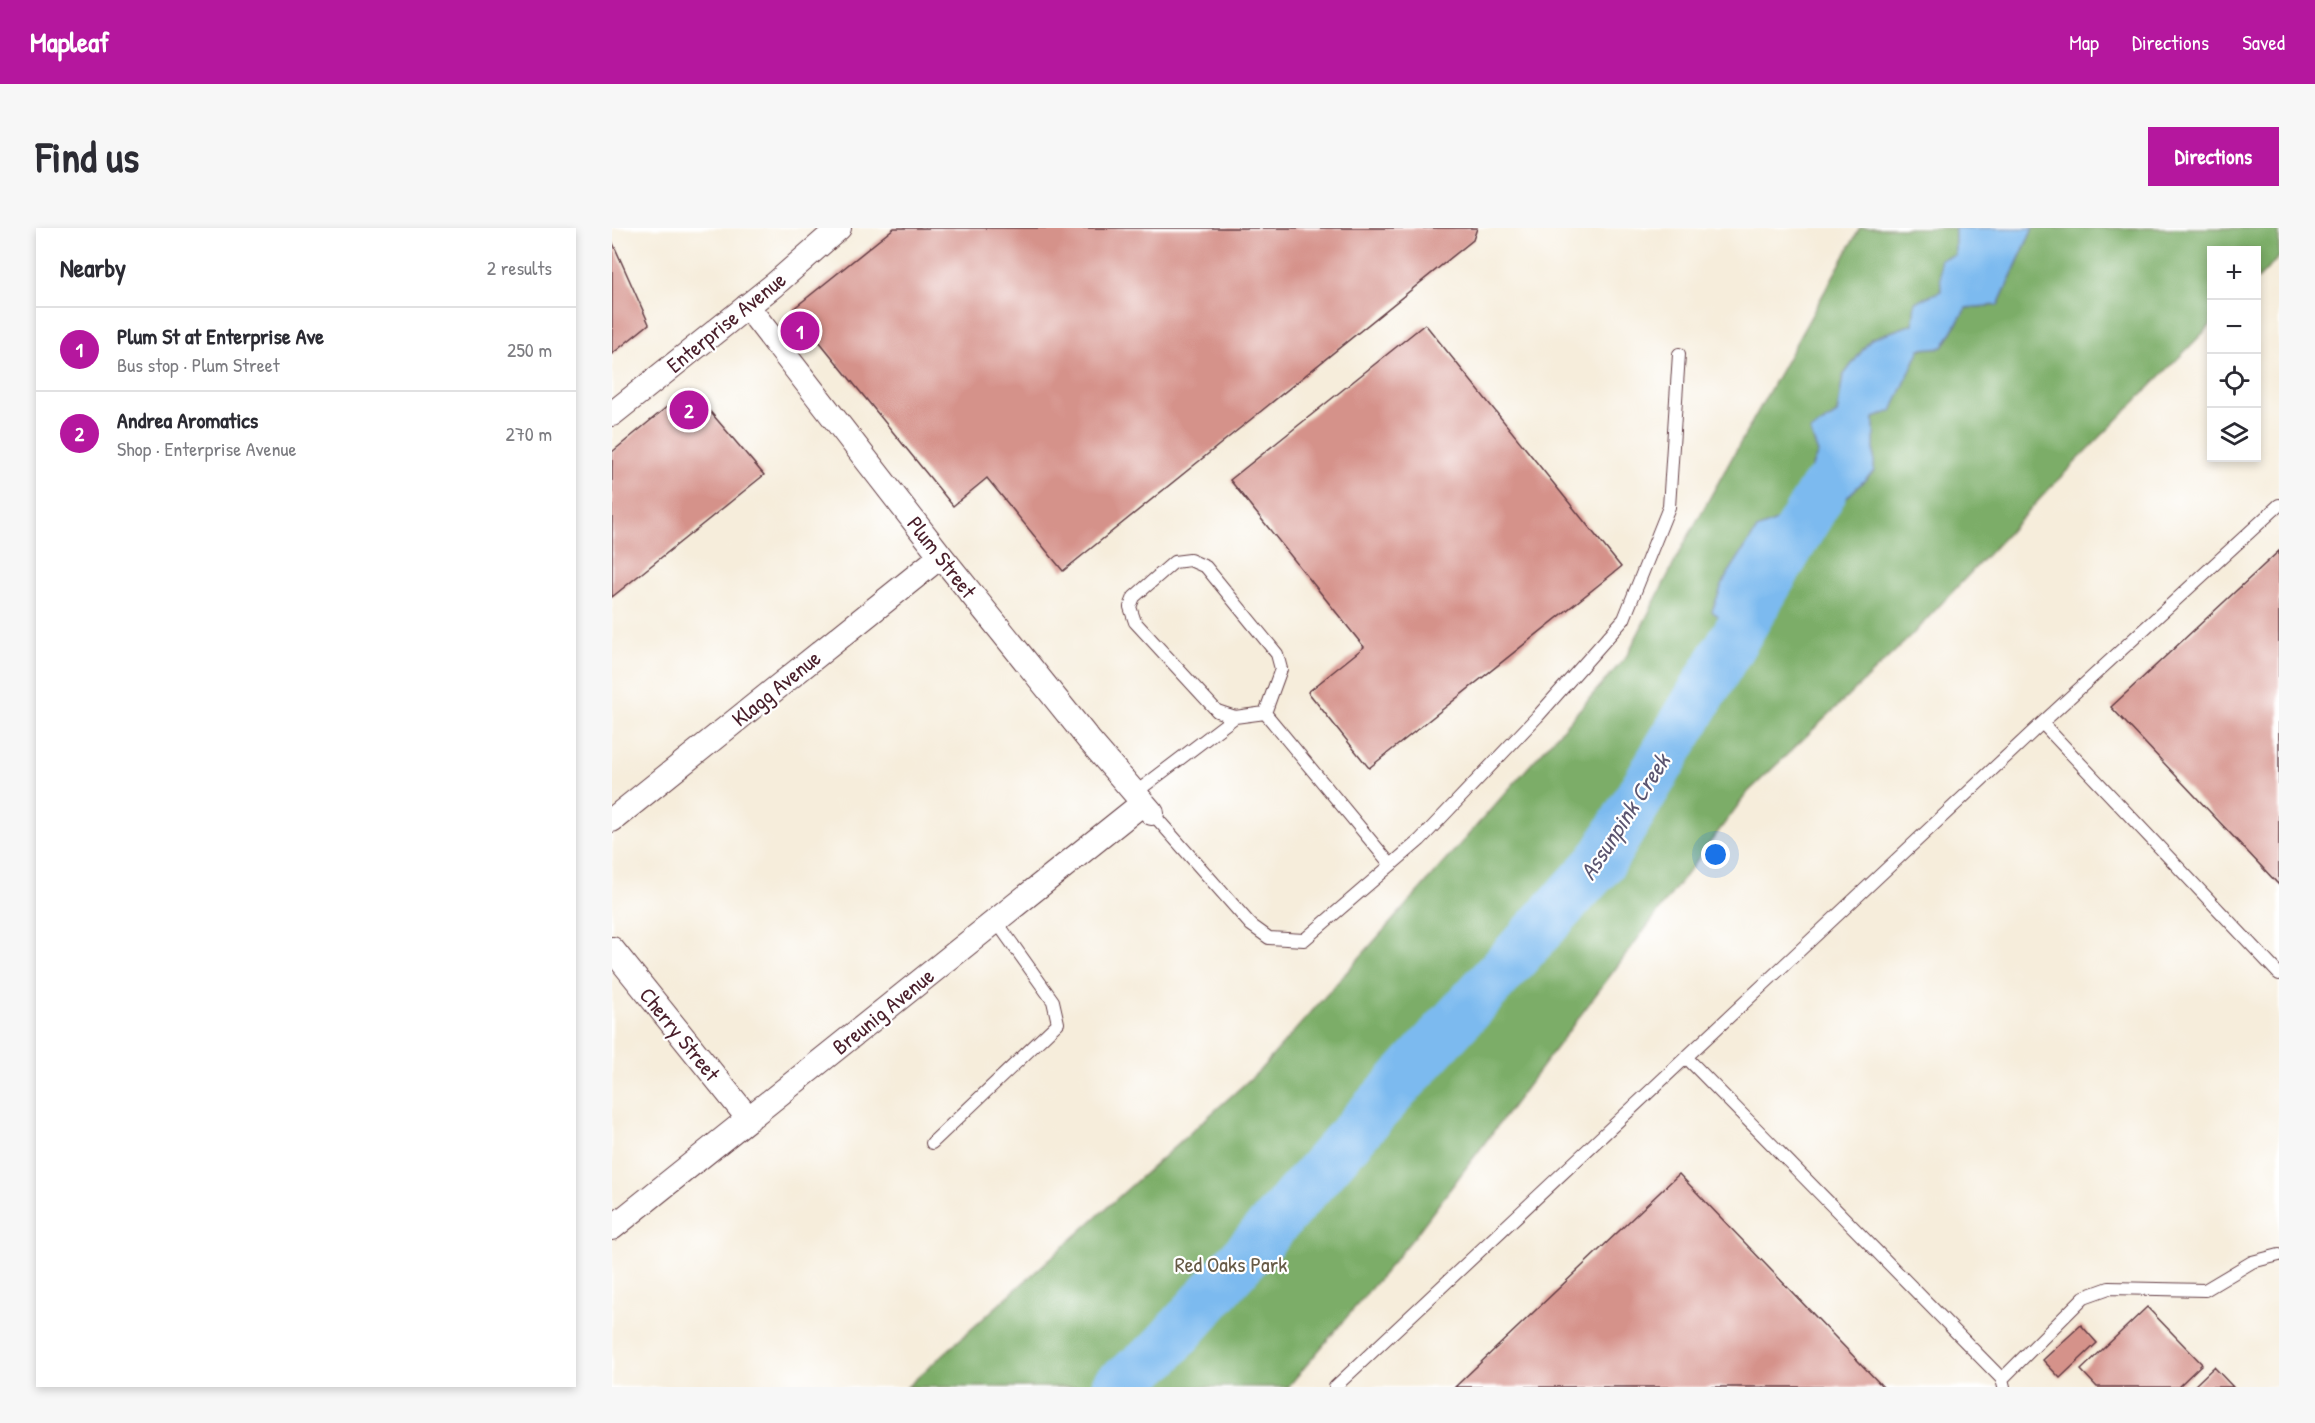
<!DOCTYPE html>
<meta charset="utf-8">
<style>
:root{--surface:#fff;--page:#f7f7f7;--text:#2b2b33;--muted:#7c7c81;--line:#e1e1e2;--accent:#b5179e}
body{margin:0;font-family:"Patrick Hand",sans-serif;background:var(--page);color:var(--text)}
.controls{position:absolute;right:18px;top:18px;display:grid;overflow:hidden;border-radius:0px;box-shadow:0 3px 9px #0003}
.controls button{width:54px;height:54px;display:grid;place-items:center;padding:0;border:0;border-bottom:2px solid var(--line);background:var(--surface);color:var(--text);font:30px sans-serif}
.you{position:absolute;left:1104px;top:627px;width:21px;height:21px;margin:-15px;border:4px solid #fff;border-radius:50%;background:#1a73e8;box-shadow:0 0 0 9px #1a73e833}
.badge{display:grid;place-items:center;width:39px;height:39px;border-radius:50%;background:var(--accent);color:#fff;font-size:20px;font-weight:700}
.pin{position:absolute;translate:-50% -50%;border:3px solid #fff;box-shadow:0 2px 6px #0006}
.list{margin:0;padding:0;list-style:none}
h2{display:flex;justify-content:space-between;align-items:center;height:78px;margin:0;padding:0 24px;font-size:26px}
h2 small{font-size:20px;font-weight:400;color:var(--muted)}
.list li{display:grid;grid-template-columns:39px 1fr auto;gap:18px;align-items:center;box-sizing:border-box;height:84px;padding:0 24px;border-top:2px solid var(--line)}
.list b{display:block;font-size:22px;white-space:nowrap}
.list p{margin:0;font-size:20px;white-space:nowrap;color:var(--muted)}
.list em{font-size:20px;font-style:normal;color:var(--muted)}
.icon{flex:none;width:33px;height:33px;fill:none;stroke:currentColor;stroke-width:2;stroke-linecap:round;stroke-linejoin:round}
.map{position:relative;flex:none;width:1667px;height:1159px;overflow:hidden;border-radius:0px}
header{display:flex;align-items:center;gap:36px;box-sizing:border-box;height:84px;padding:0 30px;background:var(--accent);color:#fff}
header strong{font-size:28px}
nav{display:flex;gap:33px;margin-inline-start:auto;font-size:21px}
.intro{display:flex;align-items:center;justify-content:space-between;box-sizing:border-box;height:144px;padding:0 36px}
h1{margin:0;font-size:42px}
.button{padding:15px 27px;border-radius:0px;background:var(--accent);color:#fff;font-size:21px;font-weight:700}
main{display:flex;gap:36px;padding:0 36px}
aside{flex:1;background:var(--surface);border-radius:0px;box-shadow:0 3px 9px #0003}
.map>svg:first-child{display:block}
</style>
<header>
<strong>Mapleaf</strong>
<nav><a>Map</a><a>Directions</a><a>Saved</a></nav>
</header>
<div class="intro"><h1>Find us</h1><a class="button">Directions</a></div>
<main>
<aside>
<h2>Nearby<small>2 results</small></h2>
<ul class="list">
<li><span class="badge">1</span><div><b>Plum St at Enterprise Ave</b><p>Bus stop · Plum Street</p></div><em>250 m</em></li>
<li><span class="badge">2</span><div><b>Andrea Aromatics</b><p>Shop · Enterprise Avenue</p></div><em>270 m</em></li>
</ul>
</aside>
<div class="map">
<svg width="1667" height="1159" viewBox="0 0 1667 1159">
<rect width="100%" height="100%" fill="#fff"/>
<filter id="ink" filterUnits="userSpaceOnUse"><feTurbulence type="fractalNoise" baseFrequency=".0167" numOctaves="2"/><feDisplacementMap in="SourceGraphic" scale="12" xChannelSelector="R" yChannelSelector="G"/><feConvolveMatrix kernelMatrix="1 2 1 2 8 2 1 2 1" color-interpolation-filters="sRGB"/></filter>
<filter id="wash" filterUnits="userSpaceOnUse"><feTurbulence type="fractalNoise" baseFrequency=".008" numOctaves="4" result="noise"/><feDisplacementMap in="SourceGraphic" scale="24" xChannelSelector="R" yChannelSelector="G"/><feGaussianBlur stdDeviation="1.35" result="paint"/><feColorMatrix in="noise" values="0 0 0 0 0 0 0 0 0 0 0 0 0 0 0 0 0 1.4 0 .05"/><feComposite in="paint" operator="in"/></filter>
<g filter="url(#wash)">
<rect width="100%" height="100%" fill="#f6eddb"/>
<path fill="#7cad68" stroke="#63664a" stroke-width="1.5" d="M1248,0H1343V27L1329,63L1301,96L1259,111L1231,148L1225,186L1177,288L1145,301L1117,397L1159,329L1207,308L1234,270L1262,243V190L1280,182L1308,121L1331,119L1354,80L1386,77L1421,0H1667V29L1645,52L1644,22H1600L1599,97L1439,259L1299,408L1136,564L802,1009L676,1159H295L647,843L1014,429L1072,316Z"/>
<path fill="#7bbaef" stroke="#626c8d" stroke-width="1.5" d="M1343,0H1421L1386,77L1354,80L1331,119L1308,121L1280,183L1262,190V243L1234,270L1207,308L1159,329L1117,397L1100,383L1112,352L1145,301L1177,288L1206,225L1198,203L1225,186L1231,148L1259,111L1301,96L1303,74L1329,63L1328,31L1343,27Z"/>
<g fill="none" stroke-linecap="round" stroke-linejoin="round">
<path stroke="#7bbaef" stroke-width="50" d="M504,1159L547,1126L753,893L989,634L1211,262"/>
</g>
<g id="blocks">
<path fill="#d5928a" d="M282,0H865L861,12L451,343L375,250L341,278L181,81Z
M0,13L37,96L0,126Z
M813,96L1009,339L757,540L696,464L752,419L618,252Z
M78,160L152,247L0,369V224Z
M1667,323V657L1499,479Z
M1067,946L1271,1159H843Z
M1535,1079L1590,1136L1566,1159H1485L1469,1142Z
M1469,1097L1485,1115L1448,1150L1431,1132Z
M1602,1139L1621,1159H1581Z"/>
</g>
</g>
<g filter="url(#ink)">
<use href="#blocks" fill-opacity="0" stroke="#643e45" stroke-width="1.5"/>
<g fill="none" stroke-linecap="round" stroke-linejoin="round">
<g stroke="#643e45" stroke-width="14">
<path id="service" d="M653,485L669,441L665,426L594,339L578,332L562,334L522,369L518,379L523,394L605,483L623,489L653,485L779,637
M1430,495L1667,746
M523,565L623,489
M540,585L639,697L657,710L692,712L808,612L925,489L1012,391L1057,279L1067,126
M1074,829L1390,1151L1392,1159
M320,915L446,795L441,773L384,693
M1390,1151L1472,1069L1497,1060L1593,1062L1640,1034L1667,1027
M723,1159L1430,495L1667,277"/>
</g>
<g stroke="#643e45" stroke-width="26">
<path id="minor" d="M135,78L329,328L477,512L540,585
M0,186L162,57L227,0
M0,592L329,328
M0,721L137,891
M0,1000L531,575"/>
</g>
<use href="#service" stroke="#fff" stroke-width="12"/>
<use href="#minor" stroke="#fff" stroke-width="24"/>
</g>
</g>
<g text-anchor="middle" stroke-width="4.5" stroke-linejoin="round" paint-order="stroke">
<g font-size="22" fill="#4a1f2b" stroke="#fff">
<text transform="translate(114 94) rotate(-39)" y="8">Enterprise Avenue</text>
<text transform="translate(330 329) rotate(52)" y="8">Plum Street</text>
<text transform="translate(164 460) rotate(-39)" y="8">Klagg Avenue</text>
<text transform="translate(271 783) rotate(-39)" y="8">Breunig Avenue</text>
<text transform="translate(68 806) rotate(51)" y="8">Cherry Street</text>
</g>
<g font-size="22" fill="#665a46" stroke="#fff">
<text x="619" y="1044">Red Oaks Park</text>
</g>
<g font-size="24" font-style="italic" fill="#5b5570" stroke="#fff">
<text transform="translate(1013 589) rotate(-57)" y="8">Assunpink Creek</text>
</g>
</g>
</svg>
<div class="controls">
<button>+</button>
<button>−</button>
<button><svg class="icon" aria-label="locate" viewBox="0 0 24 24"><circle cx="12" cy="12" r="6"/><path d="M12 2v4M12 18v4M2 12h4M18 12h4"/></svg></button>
<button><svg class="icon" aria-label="layers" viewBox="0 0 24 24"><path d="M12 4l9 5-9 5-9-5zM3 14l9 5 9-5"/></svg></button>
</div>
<div class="you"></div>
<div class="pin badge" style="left:188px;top:103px">1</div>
<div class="pin badge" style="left:77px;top:182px">2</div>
</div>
</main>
